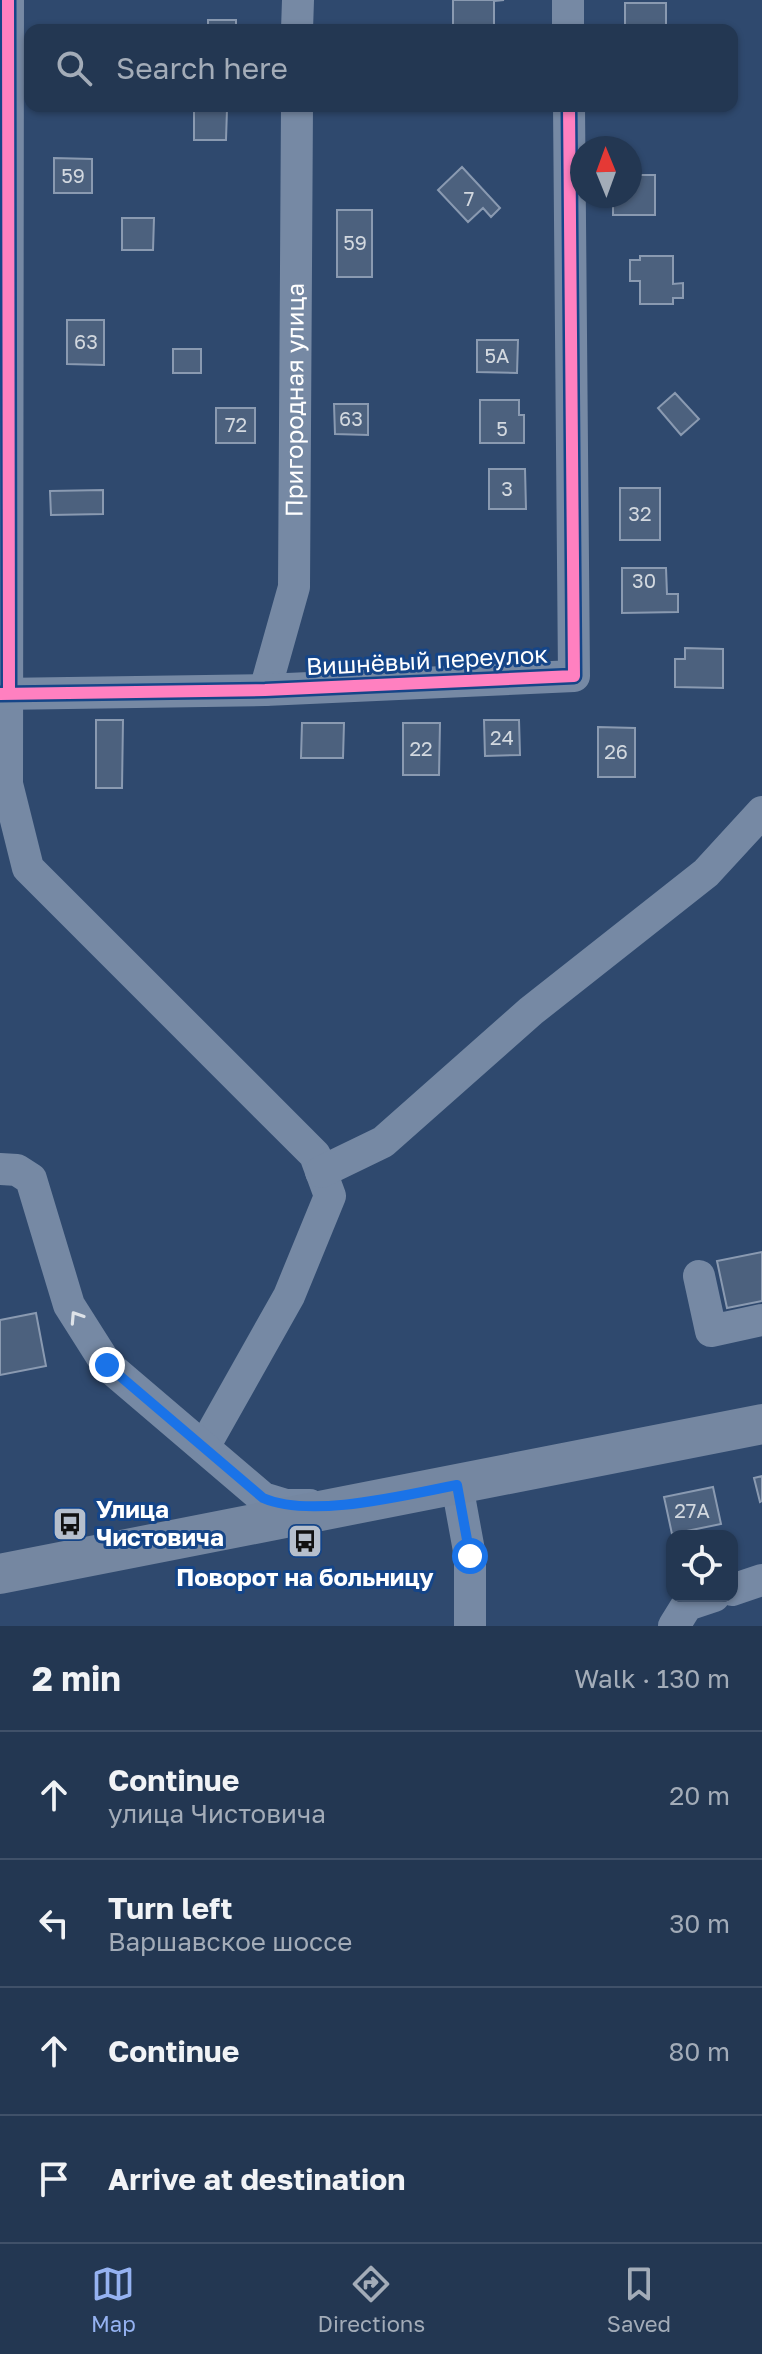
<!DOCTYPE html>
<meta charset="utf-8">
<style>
:root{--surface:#233752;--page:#2f425c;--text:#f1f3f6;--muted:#a3acb8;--line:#405169;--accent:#95b2f1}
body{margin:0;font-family:"Golos Text",sans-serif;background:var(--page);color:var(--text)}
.controls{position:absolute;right:24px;bottom:24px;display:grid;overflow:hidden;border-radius:16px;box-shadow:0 2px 6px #0004}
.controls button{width:72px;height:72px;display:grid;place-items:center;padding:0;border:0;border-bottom:2px solid var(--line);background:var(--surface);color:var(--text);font:40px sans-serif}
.compass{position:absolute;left:570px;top:136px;width:72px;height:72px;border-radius:50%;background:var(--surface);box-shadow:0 2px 6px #0004;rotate:359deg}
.stop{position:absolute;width:24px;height:24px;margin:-18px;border:6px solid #1a73e8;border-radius:50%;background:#fff}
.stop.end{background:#1a73e8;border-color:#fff;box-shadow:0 2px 8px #0008}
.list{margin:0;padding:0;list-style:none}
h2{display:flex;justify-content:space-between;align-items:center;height:104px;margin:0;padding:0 32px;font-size:34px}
h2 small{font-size:26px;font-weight:400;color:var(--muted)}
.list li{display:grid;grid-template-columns:52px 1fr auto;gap:24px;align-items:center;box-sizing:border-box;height:128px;padding:0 32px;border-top:2px solid var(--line)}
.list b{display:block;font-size:30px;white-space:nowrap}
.list p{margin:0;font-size:26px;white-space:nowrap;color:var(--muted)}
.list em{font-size:26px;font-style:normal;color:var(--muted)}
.icon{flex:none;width:44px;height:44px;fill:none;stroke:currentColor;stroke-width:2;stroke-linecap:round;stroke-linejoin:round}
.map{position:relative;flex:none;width:762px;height:1626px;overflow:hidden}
.search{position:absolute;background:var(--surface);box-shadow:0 2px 6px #0004;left:24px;right:24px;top:24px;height:88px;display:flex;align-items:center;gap:20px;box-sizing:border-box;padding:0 28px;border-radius:16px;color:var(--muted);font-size:30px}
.sheet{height:616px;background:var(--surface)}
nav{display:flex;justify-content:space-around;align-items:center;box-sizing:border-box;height:112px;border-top:2px solid var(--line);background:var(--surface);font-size:22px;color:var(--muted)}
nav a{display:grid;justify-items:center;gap:4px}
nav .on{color:var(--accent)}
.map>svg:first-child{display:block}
</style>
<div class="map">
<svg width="762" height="1626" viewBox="0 0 762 1626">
<rect width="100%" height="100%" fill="#2f496e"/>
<path fill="#4c617e" stroke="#8a9ab1" stroke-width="2" d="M453,0H504L494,1V30H453Z
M625,3H666V30H625Z
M208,20H236V30H208Z
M194,109H227L226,140H194Z
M54,158L92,159V193H54Z
M462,167L500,208L491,217L483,208L468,222L438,190Z
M630,175H655V215H613V196H630Z
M337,210H372V277H337Z
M122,218H154L153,250H122Z
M640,256H673V284L683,283V298H673V304H640V281H630V260H640Z
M67,320H104V365L67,364Z
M477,340H518L517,373L477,372Z
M173,349H201V373H173Z
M675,393L699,419L681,435L658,408Z
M480,400H519V415H524V443H480Z
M334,404H368V435L335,434Z
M216,408H255V443H216Z
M489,469H525L526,509H489Z
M620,488H660V540H620Z
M103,490V514L51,515L50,491Z
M622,568H666L667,594H678V612L622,613Z
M685,648L723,649V688L675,687V659H685Z
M96,720H123L122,788H96Z
M484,720H519L520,755L485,756Z
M302,723H344L343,758H301Z
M403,723H440L439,775H403Z
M598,727L635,728V777H598Z
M762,1252V1301L727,1308L717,1261Z
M36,1313L46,1366L0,1375V1320Z
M762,1476V1501L760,1502L754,1478Z
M713,1487L721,1524L672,1534L664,1497Z"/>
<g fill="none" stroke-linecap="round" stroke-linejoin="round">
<g stroke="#7689a4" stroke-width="32">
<path d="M8,0L7,784L28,868L315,1155L330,1196L289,1296L204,1447"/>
<path d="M568,0V30"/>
<path d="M297,30L298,0"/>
<path id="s1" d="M265,690L294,587L297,106"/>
<path d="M0,694L265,690L574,676L569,106"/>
<path d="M0,1169L17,1170L31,1179L69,1305L107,1365L263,1498L286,1505H310"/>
<path d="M321,1172L383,1142L531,1011L706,873L762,812"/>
<path d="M699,1276L711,1331L762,1320"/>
<path d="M457,1485L470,1556V1626"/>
<path d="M732,1590L762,1580"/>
<path d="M674,1626L687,1605L714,1596"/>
</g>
<path stroke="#7587a1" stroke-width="40" d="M0,1574L762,1424"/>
<g stroke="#154588" stroke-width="17">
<path id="cycleway" d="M8,0L9,694
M0,694L265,690L574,676L569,106"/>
</g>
<use href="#cycleway" stroke="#ff80c0" stroke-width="12"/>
</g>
<defs><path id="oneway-chevron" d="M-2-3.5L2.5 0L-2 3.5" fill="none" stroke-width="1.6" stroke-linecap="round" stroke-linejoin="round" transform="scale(2)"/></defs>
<use stroke="#dde2e8" href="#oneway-chevron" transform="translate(76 1317) rotate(-123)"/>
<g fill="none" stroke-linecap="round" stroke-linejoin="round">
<path stroke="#1a73e8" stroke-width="10" d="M107,1365L263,1498C311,1519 405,1495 457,1485L470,1556"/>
</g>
<defs>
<g id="bus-square" transform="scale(1.8)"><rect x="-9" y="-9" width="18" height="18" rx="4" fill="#b6bfcc" stroke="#154588"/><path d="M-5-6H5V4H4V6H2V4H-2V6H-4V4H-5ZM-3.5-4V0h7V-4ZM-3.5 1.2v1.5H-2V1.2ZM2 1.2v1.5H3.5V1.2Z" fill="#111"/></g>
</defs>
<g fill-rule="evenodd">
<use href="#bus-square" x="70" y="1524"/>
<use href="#bus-square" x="305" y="1541"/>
</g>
<g text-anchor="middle" stroke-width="6" stroke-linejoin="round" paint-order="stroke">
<g font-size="20" fill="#d2d8df">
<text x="73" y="183">59</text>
<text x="469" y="206">7</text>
<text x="355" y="250">59</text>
<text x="86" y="349">63</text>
<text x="497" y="363">5А</text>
<text x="351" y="426">63</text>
<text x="236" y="432">72</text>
<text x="502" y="436">5</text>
<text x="507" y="496">3</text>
<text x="640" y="521">32</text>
<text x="644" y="588">30</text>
<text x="502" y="745">24</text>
<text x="421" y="756">22</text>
<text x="616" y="759">26</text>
<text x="692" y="1518">27А</text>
</g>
<g font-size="24" fill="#fff" stroke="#154588">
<text dy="8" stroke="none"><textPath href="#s1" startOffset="294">Пригородная улица</textPath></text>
<text transform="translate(427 661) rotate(-3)" y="8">Вишнёвый переулок</text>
</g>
<g font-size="24" font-weight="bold" fill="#fff" stroke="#154588" text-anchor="start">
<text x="96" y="1518">Улица<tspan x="96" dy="28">Чистовича</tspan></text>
<text x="305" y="1586" text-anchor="middle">Поворот на больницу</text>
</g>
</g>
</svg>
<div class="controls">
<button><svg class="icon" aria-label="locate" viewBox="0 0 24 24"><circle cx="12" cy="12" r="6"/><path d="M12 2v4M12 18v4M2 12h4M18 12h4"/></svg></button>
</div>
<svg class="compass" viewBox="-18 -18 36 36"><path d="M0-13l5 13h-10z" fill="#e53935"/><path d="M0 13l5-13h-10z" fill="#a3acb8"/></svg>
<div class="stop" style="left:470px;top:1556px"></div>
<div class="stop end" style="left:107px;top:1365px"></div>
<div class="search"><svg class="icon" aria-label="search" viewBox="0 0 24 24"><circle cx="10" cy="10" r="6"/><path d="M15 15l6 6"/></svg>Search here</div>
</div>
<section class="sheet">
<h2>2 min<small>Walk · 130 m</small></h2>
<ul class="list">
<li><svg class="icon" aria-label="ahead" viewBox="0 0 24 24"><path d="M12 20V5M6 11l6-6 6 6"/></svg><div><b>Continue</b><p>улица Чистовича</p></div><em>20 m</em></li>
<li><svg class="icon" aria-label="left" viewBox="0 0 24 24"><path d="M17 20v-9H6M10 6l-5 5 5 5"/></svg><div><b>Turn left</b><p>Варшавское шоссе</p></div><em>30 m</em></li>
<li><svg class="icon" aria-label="ahead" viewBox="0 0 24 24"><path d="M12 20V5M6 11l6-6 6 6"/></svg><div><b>Continue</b></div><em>80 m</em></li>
<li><svg class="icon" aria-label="arrive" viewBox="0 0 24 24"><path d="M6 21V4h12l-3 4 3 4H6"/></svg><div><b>Arrive at destination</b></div></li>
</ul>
</section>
<nav>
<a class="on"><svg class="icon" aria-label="map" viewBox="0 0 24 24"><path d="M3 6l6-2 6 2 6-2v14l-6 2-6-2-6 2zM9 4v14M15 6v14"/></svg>Map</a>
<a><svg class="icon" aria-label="directions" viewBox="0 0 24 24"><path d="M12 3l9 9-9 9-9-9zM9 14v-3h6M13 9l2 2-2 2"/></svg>Directions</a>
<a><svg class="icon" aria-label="saved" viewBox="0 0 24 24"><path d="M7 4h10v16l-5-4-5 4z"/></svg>Saved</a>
</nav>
